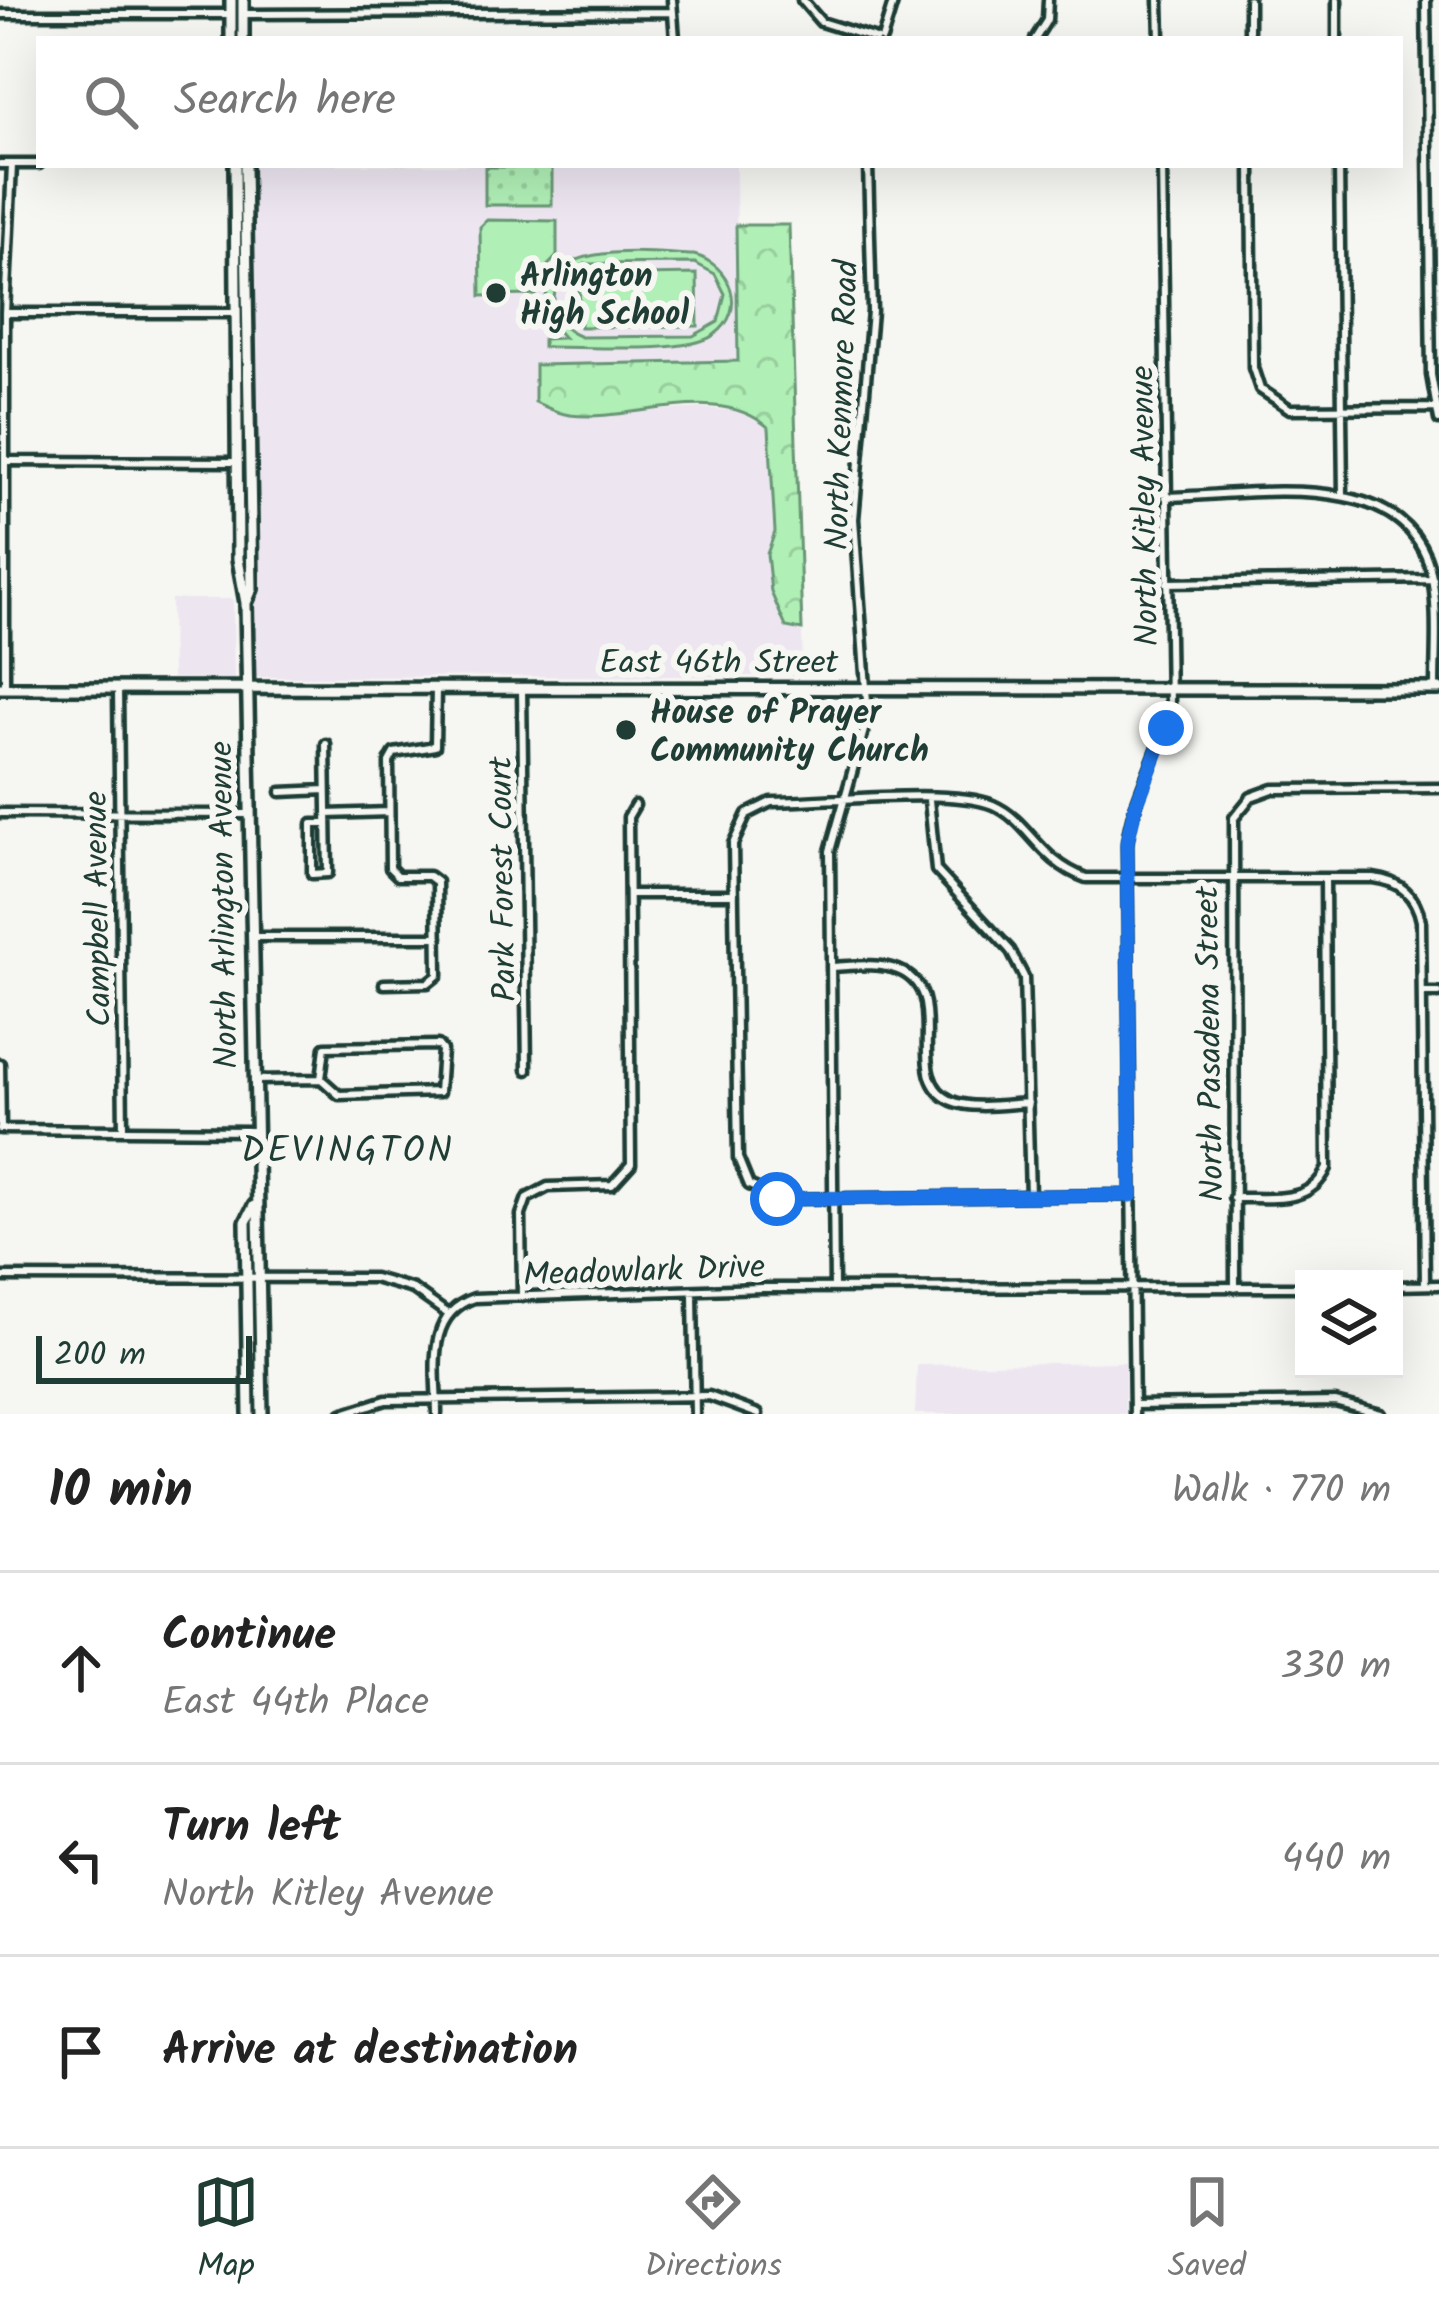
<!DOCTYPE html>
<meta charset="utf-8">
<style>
:root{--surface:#fff;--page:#f6f6f6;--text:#222;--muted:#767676;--line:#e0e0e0;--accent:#1f3d34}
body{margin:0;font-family:Kalam,sans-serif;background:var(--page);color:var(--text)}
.controls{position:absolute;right:36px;bottom:36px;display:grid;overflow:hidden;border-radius:0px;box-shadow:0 12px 48px #0002}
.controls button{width:108px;height:108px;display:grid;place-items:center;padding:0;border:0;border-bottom:3px solid var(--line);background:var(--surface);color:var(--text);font:60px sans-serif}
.scale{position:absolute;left:36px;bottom:30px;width:216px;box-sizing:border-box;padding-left:12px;border:6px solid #1f3d34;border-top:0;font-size:33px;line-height:42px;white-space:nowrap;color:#1f3d34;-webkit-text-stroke:9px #f6f6f2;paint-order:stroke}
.stop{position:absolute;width:36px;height:36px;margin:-27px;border:9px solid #1a73e8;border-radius:50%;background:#fff}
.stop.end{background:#1a73e8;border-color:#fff;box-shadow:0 3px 12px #0008}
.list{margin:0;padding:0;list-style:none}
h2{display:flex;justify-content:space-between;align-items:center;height:156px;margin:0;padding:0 48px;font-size:51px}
h2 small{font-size:39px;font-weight:400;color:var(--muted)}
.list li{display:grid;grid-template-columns:78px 1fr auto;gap:36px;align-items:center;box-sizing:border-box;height:192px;padding:0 48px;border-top:3px solid var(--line)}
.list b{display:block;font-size:45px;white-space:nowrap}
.list p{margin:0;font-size:39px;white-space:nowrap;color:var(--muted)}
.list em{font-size:39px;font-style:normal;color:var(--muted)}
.icon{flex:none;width:66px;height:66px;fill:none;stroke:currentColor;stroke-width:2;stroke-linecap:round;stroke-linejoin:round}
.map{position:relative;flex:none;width:1439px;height:1414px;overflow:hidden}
.search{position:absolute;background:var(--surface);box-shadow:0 12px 48px #0002;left:36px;right:36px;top:36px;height:132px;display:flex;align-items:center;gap:30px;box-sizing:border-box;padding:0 42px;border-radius:0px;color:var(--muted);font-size:45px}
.sheet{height:732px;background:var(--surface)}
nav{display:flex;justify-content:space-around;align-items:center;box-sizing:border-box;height:168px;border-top:3px solid var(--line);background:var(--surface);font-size:33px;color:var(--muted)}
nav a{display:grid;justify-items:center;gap:6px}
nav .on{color:var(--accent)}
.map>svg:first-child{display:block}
</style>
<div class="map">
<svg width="1439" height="1414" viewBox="0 0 1439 1414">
<defs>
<pattern id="grass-dots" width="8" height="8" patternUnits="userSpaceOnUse" patternTransform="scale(3)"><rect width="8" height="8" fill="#b0efb6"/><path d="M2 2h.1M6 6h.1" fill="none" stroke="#97ce9d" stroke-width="1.8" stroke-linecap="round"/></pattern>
<pattern id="forest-crowns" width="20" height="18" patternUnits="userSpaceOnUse" patternTransform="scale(3)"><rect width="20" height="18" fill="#b0efb6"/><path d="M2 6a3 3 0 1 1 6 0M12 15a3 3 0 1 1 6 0" fill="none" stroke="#97ce9d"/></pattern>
</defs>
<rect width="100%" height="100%" fill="#f6f6f2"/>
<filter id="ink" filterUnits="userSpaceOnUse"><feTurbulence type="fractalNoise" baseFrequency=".00833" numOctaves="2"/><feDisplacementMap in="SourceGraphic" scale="24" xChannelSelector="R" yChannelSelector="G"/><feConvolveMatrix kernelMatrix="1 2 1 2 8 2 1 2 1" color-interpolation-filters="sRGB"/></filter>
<g filter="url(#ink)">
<path fill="#ede6f1" d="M254,165H736L738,361L535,365L569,415L702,408L751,412L769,428L775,532L767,554L771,592L786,627L802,630L803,676L255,677Z
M171,599H233L234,679L172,678Z
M1125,1362V1414H915L917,1365Z"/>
<path fill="url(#grass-dots)" stroke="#689675" stroke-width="3" d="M485,167H552V205H485Z"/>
<path fill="url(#forest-crowns)" stroke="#689675" stroke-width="3" d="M736,225H789L802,630L786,627L771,592L767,554L775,532L769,428C718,381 631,423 570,415C558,414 546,407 535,402V365L738,361Z"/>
<path fill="#b0efb6" stroke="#689675" stroke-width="3" fill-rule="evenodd" d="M487,220L557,221V256L537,277L536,295L481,296L480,227Z
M694,255C730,264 749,310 714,335C687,355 580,346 543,347V339L564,338C553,326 544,314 546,297C551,238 654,254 694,255ZM695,263L715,274L725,294L718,322L693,336L581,337C556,327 548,307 558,282L585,264Z
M697,274L698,326L580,327L579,276Z"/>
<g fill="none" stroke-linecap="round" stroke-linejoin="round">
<g stroke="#1f3d34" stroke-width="15">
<path id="street" d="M672,0L675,39
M802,0L821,22L876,39
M1159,0L1160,39
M1249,0V39
M1337,0V39
M1426,0L1431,375L1439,420
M0,14H232
M245,14L673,12
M882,39L894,0
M1035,39L1047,20L1048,0
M0,164H39
M1251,165L1253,368L1260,389L1290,409L1438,408
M1339,165L1343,495
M5,313H235
M9,461L236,462
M1166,497C1248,496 1402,464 1430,568C1439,605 1435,650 1435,688
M1167,583L1433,579
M5,688V313L12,165
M118,689L123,1130
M522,689L527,1070
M326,744L328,873L312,874V824H327
M281,792L326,790
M929,800L936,870L1010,950L1024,977L1030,1196
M0,813L248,814
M327,814L389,812
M629,894H734
M253,937H438
M831,967C852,966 878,962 898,970C956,993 899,1078 952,1101C973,1110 1006,1104 1028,1103
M384,984L428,983L438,975L437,882L429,876H398L390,868L389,762L394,753L435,746L436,688
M1422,993H1439
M438,1045L442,1050L439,1092L339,1095L321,1079L325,1047Z
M0,1064L1,1129
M255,1080L320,1079
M0,1129L252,1131
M1131,1195L780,1199L749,1185L738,1158L733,844L747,814L771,802C822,802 953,787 993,805C1031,822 1037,860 1086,878H1373C1400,881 1416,895 1421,921L1425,1285
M1233,1198C1269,1197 1310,1206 1327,1168L1325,879
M0,1277L374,1278L413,1289L448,1314
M1394,1286L1439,1285
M834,1288L830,851L868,716L854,519L872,311L868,165
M1235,1288L1234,818L1251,797L1273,789L1439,788
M693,1295L695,1414
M522,1297L521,1215L527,1198L548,1187L612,1185L631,1164L628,817L635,805
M1134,1405L1335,1402L1381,1414
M342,1414L386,1400L709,1396L758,1414
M437,1414C437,1372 424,1315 474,1298L761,1288L1304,1287
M1134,1414L1127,845C1132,795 1162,753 1170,704L1162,165"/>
</g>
<g stroke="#1f3d34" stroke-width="18">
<path id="secondary" d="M231,0V39
M243,0V39
M235,165L238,559L246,603L262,1414
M245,165L252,589L246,603
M0,688L1439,689
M249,1414L246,1222L254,1206"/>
</g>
<use href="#street" stroke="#f6f6f2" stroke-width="6"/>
<use href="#secondary" stroke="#f6f6f2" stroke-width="9"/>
</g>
</g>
<g fill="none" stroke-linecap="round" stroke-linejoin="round" filter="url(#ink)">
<path stroke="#1a73e8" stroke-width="15" d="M777,1199L1131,1195L1127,842L1135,808L1166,728"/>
</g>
<g fill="#1f3d34" stroke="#f6f6f2" stroke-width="4.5">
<circle cx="496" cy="293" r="12"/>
<circle cx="626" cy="730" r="12"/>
</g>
<g text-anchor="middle" stroke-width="12" stroke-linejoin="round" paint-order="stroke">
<g font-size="33" font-weight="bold" fill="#1f3d34" stroke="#f6f6f2" text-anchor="start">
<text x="520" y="286">Arlington<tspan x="520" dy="38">High School</tspan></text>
<text x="650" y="723">House of Prayer<tspan x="650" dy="38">Community Church</tspan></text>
</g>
<g font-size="33" fill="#1f3d34" stroke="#f6f6f2">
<text transform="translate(840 405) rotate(-88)" y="12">North Kenmore Road</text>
<text transform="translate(1143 506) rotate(-91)" y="12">North Kitley Avenue</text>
<text x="719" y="673">East 46th Street</text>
<text transform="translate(501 879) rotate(-91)" y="12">Park Forest Court</text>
<text transform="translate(222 905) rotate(-91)" y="12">North Arlington Avenue</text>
<text transform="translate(96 909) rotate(-91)" y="12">Campbell Avenue</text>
<text transform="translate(1208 1044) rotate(-91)" y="12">North Pasadena Street</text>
<text transform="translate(644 1269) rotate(-2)" y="12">Meadowlark Drive</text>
</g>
<g font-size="36" letter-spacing="3" fill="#1f3d34" stroke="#f6f6f2">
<text x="348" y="1162">DEVINGTON</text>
</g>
</g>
</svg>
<div class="controls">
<button><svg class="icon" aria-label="layers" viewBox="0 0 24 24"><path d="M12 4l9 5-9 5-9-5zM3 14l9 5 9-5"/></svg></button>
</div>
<div class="scale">200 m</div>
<div class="stop" style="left:777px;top:1199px"></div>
<div class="stop end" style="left:1166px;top:728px"></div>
<div class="search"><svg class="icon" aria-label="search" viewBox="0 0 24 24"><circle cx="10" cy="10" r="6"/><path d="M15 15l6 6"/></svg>Search here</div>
</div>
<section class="sheet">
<h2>10 min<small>Walk · 770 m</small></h2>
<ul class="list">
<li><svg class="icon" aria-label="ahead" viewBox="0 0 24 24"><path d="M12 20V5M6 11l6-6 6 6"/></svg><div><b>Continue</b><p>East 44th Place</p></div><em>330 m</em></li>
<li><svg class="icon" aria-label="left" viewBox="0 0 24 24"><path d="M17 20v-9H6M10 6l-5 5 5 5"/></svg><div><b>Turn left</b><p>North Kitley Avenue</p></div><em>440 m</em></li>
<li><svg class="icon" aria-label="arrive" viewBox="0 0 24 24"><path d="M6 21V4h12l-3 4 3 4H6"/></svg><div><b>Arrive at destination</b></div></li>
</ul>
</section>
<nav>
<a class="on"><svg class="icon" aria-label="map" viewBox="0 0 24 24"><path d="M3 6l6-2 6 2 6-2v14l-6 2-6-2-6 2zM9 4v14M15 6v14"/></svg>Map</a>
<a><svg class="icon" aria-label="directions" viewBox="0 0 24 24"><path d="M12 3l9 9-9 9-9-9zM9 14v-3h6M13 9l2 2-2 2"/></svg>Directions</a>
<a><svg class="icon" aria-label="saved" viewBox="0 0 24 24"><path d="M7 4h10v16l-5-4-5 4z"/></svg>Saved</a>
</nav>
